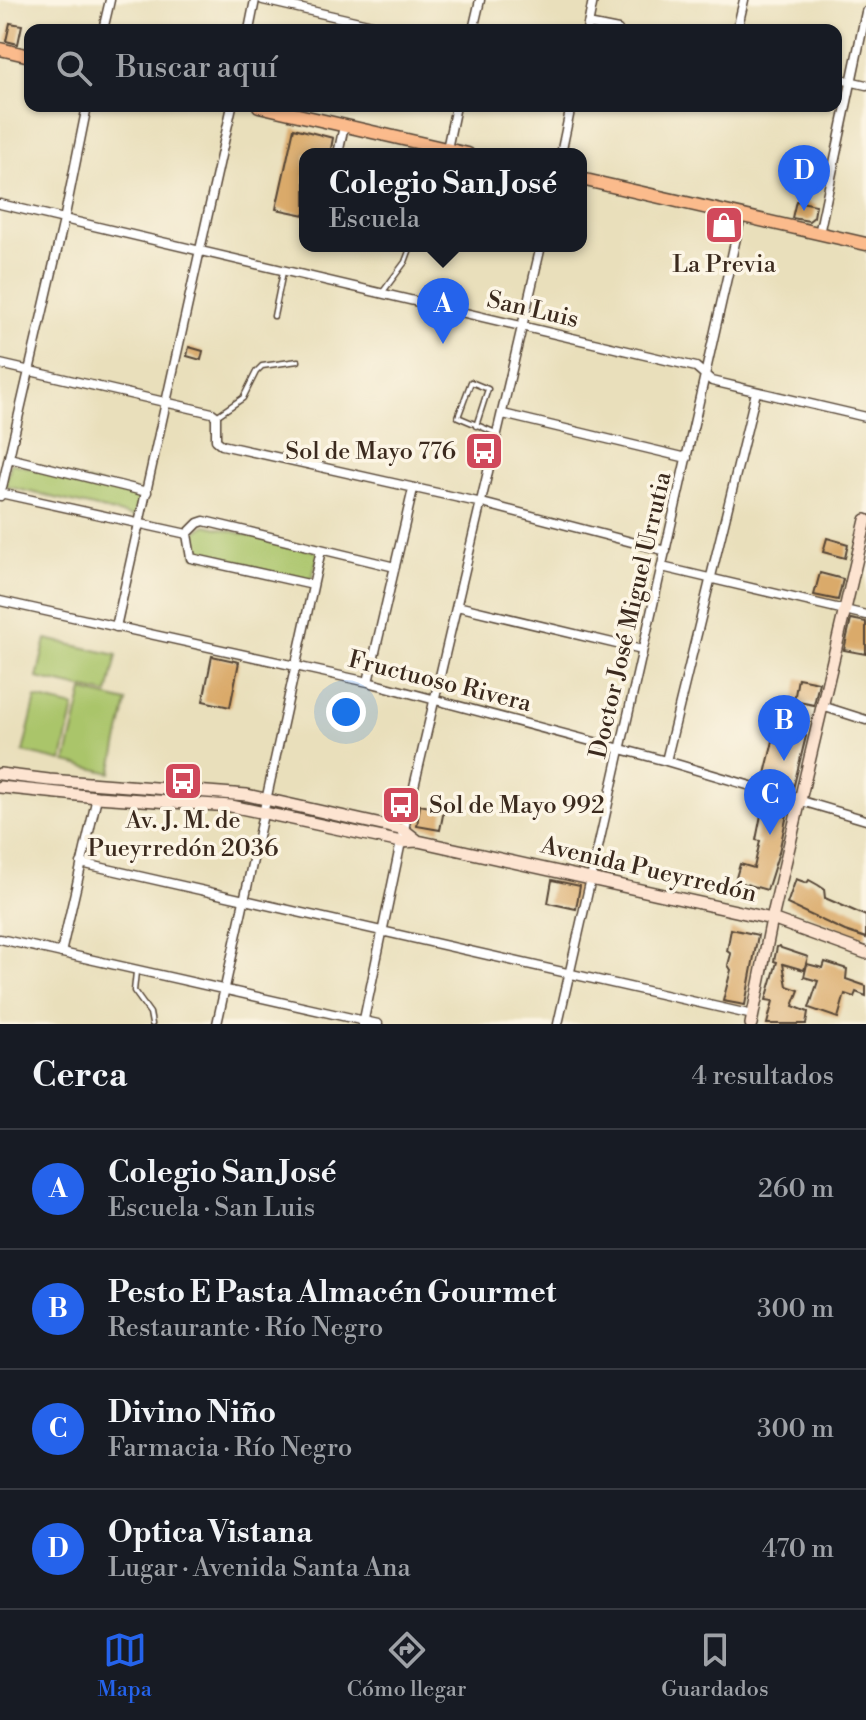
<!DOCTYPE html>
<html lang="es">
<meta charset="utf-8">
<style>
:root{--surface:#171b24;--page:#242831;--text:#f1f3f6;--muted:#9ea1a6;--line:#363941;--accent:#2563eb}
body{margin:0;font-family:"Libre Bodoni",serif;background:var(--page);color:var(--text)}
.you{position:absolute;left:346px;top:712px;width:28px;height:28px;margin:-20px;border:6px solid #fff;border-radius:50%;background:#1a73e8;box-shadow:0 0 0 12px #1a73e833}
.badge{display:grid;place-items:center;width:52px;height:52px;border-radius:50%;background:var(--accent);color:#fff;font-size:26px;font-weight:700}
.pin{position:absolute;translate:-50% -66px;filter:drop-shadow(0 2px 4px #0008)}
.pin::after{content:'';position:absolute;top:42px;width:28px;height:24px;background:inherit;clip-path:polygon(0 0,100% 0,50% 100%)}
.popup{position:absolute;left:299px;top:148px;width:288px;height:104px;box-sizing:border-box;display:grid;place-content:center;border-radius:16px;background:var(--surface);filter:drop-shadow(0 2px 6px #0005);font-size:26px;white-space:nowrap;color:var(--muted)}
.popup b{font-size:30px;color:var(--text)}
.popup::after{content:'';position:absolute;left:50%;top:100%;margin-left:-16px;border:16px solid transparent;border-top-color:var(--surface)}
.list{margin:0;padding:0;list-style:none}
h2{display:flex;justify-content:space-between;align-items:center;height:104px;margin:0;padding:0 32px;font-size:34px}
h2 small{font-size:26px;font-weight:400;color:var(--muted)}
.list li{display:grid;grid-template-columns:52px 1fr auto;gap:24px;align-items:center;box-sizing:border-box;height:120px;padding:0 32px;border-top:2px solid var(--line)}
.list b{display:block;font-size:30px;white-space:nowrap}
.list p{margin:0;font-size:26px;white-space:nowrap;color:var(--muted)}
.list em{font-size:26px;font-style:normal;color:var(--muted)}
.icon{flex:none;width:44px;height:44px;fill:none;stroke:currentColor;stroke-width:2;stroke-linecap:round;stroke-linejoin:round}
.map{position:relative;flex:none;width:866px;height:1024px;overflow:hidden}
.search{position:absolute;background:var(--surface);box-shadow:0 2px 6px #0004;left:24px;right:24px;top:24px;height:88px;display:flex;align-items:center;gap:20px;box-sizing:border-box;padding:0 28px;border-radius:16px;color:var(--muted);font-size:30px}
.sheet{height:584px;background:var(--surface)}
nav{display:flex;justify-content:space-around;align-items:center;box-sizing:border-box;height:112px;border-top:2px solid var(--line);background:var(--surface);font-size:22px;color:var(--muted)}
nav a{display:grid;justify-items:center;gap:4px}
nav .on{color:var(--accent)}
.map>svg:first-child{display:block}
</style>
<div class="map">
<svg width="866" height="1024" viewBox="0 0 866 1024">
<rect width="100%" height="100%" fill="#fcf5e5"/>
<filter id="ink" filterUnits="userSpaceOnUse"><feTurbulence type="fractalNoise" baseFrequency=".0125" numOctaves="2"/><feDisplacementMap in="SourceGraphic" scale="16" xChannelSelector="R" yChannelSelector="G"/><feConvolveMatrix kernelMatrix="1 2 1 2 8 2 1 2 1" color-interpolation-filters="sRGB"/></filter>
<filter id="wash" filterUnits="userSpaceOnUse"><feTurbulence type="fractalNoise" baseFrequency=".006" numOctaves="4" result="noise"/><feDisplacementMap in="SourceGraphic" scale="32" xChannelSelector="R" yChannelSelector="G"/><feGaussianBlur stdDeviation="1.8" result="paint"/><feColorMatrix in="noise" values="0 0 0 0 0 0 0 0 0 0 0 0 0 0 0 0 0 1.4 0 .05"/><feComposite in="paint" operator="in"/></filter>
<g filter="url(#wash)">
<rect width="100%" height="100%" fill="#e9dfbb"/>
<path fill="#aac56b" stroke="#727844" stroke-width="2" d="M11,463L140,494L135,517L5,486Z
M206,525L319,552L311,582L194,556L191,535Z
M46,639L117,655L108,694L37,678Z
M83,691L127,702L111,773L66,762Z
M36,698L74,707L62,761L23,752Z"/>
<g id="blocks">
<path fill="#daaa6b" d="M10,23L22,25L18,44L6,41Z
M294,128L333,138L330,154H305V215L276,209Z
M796,201L816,205L814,217L809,221L792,218Z
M719,220L727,221L731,227L730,234L717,232Z
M189,347L203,351L201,360L187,356Z
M827,538L848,544L845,558L823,552Z
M820,573L843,579L838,600L814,595Z
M851,619L866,622V654L844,650Z
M212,656L239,662L230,707L203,701Z
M798,678L819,682L814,705L794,701Z
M776,729L806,736L793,789L763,782Z
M764,800L789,805L779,852L767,890L735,881L740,864L754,868L760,841L756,840Z
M420,805L444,810L440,830L417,826Z
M796,879L807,883L809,880L818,885L824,889L825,898L866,916V938L845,931L787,904Z
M552,880L580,886L576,909L548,903Z
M731,929L758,935L745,1005L723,1001L731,970L728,965L731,954L727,951Z
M780,946L781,948L808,957L804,970L783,964L787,986L799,990L793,1006L808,1012L806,1024H767L773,1001L766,1000L777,962L774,961L777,947Z
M825,962L847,969L846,979L866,986V996L856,992L854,997L845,994L838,1018L809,1008L818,981L804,977L807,964L823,968Z"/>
</g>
</g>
<g filter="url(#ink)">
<use href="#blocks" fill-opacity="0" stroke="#554536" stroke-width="2"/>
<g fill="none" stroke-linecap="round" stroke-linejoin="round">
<g stroke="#554536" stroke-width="7">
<path id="lane" d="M382,293L405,262L411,246
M274,316L283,272
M218,415L243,398L256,372L262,366L298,361
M476,426L488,389L471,382L458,417L496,433
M136,972L134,991L150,1013L152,1024"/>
</g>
<g stroke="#554536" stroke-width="11">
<path id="street" d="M263,0L394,30
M588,24L618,30
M103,30L110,0
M249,30L255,0
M473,30L480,0
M587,30L593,0
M737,30L744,0
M836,78L866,85
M447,149L456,106
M338,154L344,126
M561,154L571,106
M0,204L696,367L712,381L866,417
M819,234L866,12
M0,364L212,413L216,416V440L222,445L482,503L666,551
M503,414L687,458
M9,458L147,492
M0,493L187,534
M0,496L64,220L87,106
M662,567L866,615
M313,585L191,558L187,534L198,523L204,521L395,567
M0,601L368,682L666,761L866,820
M457,606L642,650
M116,627L232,106
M368,682L413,489
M822,706L866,720
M666,761L756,392
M81,863L753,1015
M0,939L378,1024
M61,953L97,797
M217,1024L321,550
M363,1024L401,842L541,246
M558,1024L741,216"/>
</g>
<g stroke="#554536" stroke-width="14">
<path id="secondary" d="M0,774L49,780L247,795L404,830L418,841
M0,787L97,797L231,806L401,842L418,841L772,919L866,953
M751,1024L772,919L866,520"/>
</g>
<g stroke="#554536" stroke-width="15">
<path id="primary" d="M0,49L30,56
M259,106L468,154
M581,179L866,244"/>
</g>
<use href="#lane" stroke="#fff" stroke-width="4"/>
<use href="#street" stroke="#fff" stroke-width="8"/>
<use href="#secondary" stroke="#fde4d1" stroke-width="11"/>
<use href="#primary" stroke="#fbbb8c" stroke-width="12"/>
</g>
</g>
<defs>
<g id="shop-square" transform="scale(2)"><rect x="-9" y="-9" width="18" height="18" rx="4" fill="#d1495b" stroke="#fcf5e5"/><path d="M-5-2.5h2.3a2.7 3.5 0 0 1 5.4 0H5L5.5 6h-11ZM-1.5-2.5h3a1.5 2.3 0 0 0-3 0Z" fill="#fff"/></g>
<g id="bus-square" transform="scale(2)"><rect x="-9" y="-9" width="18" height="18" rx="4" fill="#d1495b" stroke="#fcf5e5"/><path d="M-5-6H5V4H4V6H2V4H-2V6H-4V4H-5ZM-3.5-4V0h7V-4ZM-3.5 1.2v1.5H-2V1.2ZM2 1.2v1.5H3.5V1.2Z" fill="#fff"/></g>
</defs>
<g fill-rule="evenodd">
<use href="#shop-square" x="724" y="225"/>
<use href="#bus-square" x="484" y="451"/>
<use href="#bus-square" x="183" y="781"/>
<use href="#bus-square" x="401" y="805"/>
</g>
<g text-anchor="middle" stroke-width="7" stroke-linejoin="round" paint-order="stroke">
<g font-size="24" fill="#3b2a1e" stroke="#fcf5e5">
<text x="724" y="272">La Previa</text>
<text x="456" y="459" text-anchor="end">Sol de Mayo 776</text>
<text x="429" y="813" text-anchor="start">Sol de Mayo 992</text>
<text x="183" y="828">Av. J. M. de<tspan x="183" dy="28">Pueyrredón 2036</tspan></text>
</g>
<g font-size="24" fill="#3b2a1e" stroke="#fcf5e5">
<text transform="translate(533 309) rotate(13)" y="8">San Luis</text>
<text transform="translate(630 615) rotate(-77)" y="8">Doctor José Miguel Urrutia</text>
<text transform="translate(440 681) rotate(14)" y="8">Fructuoso Rivera</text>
<text transform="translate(649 869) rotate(13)" y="8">Avenida Pueyrredón</text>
</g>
</g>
</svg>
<div class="you"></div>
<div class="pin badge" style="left:443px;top:344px">A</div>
<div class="popup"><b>Colegio San José</b>Escuela</div>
<div class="pin badge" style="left:784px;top:761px">B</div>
<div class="pin badge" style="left:770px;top:835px">C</div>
<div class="pin badge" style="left:804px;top:211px">D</div>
<div class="search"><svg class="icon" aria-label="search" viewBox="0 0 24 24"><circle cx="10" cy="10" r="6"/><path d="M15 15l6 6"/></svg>Buscar aquí</div>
</div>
<section class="sheet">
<h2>Cerca<small>4 resultados</small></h2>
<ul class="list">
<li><span class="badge">A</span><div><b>Colegio San José</b><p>Escuela · San Luis</p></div><em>260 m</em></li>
<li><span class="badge">B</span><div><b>Pesto E Pasta Almacén Gourmet</b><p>Restaurante · Río Negro</p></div><em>300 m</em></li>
<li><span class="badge">C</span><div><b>Divino Niño</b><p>Farmacia · Río Negro</p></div><em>300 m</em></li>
<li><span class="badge">D</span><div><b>Optica Vistana</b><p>Lugar · Avenida Santa Ana</p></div><em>470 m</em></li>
</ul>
</section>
<nav>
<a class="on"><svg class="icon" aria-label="map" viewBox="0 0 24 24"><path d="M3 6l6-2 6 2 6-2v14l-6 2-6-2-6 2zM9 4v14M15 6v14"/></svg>Mapa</a>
<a><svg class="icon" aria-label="directions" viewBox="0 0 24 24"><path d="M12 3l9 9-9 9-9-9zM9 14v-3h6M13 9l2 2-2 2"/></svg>Cómo llegar</a>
<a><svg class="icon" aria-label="saved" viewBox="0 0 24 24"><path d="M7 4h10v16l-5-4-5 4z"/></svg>Guardados</a>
</nav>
